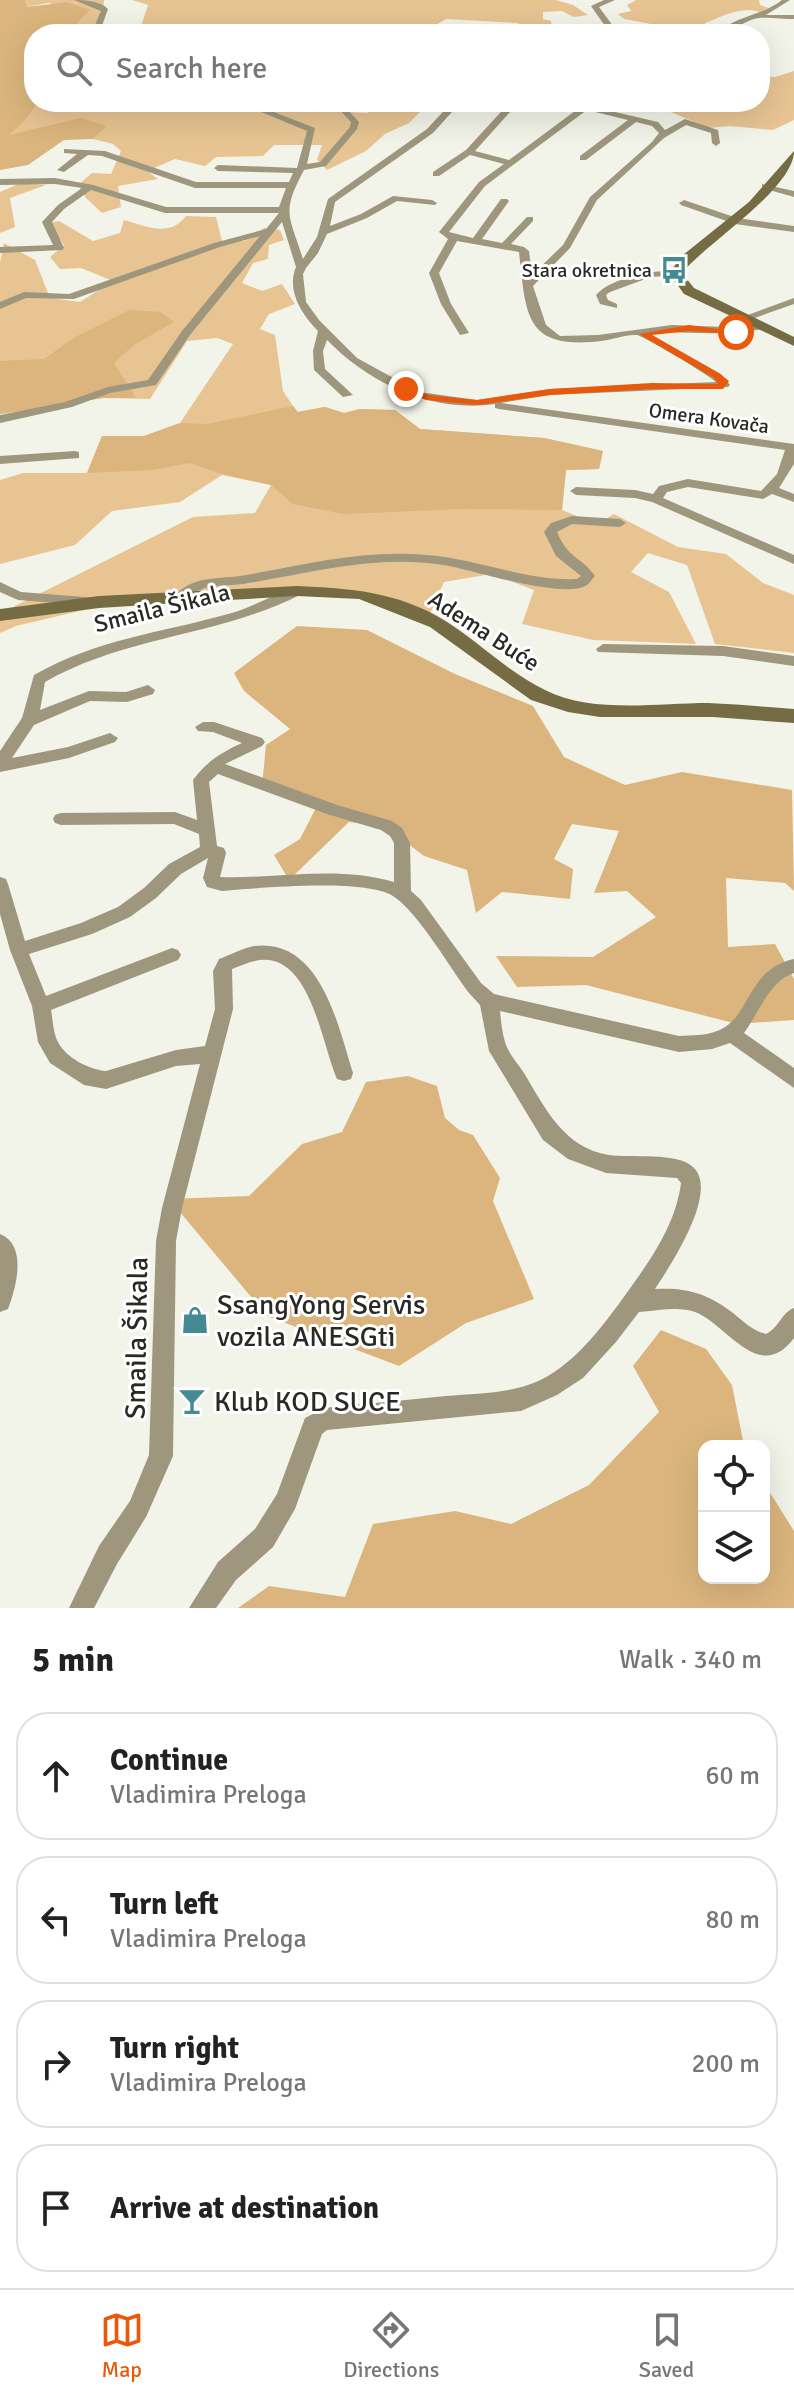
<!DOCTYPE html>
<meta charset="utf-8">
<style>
:root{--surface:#fff;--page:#f6f6f6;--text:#222;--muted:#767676;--line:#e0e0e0;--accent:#ea580c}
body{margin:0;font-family:Signika,sans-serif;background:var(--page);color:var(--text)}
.controls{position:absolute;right:24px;bottom:24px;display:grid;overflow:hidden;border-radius:16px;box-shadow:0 8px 32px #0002}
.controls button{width:72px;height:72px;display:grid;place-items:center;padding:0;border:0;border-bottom:2px solid var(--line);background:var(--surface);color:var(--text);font:40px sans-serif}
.stop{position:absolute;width:24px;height:24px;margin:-18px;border:6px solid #ea580c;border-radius:50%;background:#fff}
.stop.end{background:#ea580c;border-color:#fff;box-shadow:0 2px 8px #0008}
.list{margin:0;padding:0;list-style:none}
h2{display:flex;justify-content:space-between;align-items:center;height:104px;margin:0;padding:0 32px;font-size:34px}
h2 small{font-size:26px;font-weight:400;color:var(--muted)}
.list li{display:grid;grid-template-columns:52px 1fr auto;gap:24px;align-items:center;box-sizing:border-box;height:128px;margin:0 16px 16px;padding:0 16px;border:2px solid var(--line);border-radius:32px}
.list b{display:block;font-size:30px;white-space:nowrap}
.list p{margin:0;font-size:26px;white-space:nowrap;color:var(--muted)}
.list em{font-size:26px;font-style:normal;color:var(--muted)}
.icon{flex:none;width:44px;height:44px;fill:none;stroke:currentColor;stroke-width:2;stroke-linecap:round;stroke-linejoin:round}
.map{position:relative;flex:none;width:794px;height:1608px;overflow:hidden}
.search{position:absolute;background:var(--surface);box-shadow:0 8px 32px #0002;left:24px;right:24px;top:24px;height:88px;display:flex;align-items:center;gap:20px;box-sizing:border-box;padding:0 28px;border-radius:32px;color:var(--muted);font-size:30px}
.sheet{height:680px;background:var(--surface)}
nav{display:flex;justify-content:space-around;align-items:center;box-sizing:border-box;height:112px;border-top:2px solid var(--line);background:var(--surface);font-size:22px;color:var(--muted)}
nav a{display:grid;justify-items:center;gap:4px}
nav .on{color:var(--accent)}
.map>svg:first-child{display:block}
</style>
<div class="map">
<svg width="794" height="1608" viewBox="0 0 794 1608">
<rect width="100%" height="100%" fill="#f2f4e9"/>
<path fill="#e7c492" d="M25,0H104L101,34H67L89,10L48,3L27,7Z
M132,0H556L573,5L588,15L574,17L562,11L543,12V19L551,21L553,33L517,23L446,19L421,34H226V30L197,27L191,34H117L139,32L148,5Z
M636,0H759L760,5L769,8L760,12C741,6 723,16 705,23V34L624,19L618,14L631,11L627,5Z
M794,71V120L773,130L730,126L709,128L666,110L669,102H760V76L775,77Z
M38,102H306L311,110L367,113L390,102H430L409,123L385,134L366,151L327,170L317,160L322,145H274L263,156L216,157L205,166L175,159L147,171L158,179L118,186L121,207L102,213L86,198L78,185L92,173L111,174L121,151L113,144L93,139L106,126L7,135L29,116Z
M21,183L46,185L10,198L15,227L0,233V192Z
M186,216L216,217L222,241H245L264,228L280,230L284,240L269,245L268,259L253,263L242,283L262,291L282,284L295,304L269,314L260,329L275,335L283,391L297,412L325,407L344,413L360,409L395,410L420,429L544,438L603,451L599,469L566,470L562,510L597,524L614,514L678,547L726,554L763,583L794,595V653L715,644L687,565L648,553L631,572L669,592L696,644L593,640L522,624L534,590L491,574L444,582L429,616L390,599L308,587L152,594L16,626L0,633V619L11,608L193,517L255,513L271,485L222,475L180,502L112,511L75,545L0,564V480L23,473H87L102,436H144L180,423L233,344L217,338L187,341L150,399L103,398L0,414V263L4,243L35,260L50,298L80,302L113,281L81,268L60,269L50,257L64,245L49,223L59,221L93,241L120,233L124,220C145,226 170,238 186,216Z"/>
<path fill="#dbb57d" d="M0,0H25L27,7L67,2L90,10L67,34H34V102H38L29,116L9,135L81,118L107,126L93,139L64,140L28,165L0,170Z
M129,310L161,312L174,322L134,345L114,363L136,398H103L0,414V361L44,359L75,337Z
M293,406L298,412L325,407L344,413L360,409L395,410L420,429L544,438L603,451L599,469L566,470L562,510L463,509L343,514L293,504L271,485L222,474L190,463L152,470L87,473L102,436H144L180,423L207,424Z
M297,626L367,630L455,674L533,706L564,757L625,785L682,772L792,790L794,891L785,883L726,878L728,947L775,944L794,979V1020L737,1024L586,985L517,987L496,956L593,957L656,917L627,891L594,893L619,831L572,824L554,859L573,869L570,899L502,892L476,913L467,870L424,856L386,827L349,822L289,880L274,855L300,839L318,804L262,786L266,745L290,729L244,691L234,673Z
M408,1076L437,1086L445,1118L459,1130L473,1135L500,1178L493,1201L534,1299L466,1323L399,1366L267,1316L169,1199L249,1196L302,1144L342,1132L366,1082Z
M661,1330L706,1349L732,1385L744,1446H704V1578H764V1483L794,1531V1608H238L269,1586L345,1597L373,1524L455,1511L511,1524L589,1485L659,1412L633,1366Z"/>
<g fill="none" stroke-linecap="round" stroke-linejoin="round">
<path fill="#9e977d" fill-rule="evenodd" d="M74,0C85,0 101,1 108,9L99,34H91L101,11Z
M604,0H615L599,7L613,26L609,34H601L605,26L591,6Z
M782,0H790L766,15H794V19C781,19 764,16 754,19C741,23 729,34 716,34C735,16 762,16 782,0Z
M439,25L523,32L527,34L436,29Z
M237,102H248L315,128L307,164L320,162L350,127L351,122L337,107V102H345V107L359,122L357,129L326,166L304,170C281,213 289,214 303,259L317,237L328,199L427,129L452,102H461L433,133L335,202L330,226L361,214L393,196L432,200L437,203L435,205L397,201L367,218L327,234L318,253L306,268L303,274L306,302L319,320L357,358L419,392L477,400L550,389L716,382C709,375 645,337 637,335C626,334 611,340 601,341C525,350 526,316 519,252L457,241L439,273L451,304L469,333L460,335L441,304L429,273L448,239L439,232L479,182L504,164L470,155L439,176H433V172L466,150L510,102H519L475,151L509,160L579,108L558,102H572L658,122L665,130L685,119L718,130L720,143L716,146L712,143L711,133L686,125L664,138L597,200L570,248L533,286L546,325L560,336L598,335L672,325L726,327L762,325V329C725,338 688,329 650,334L721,374L730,385L728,387L550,395L501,403L794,444V464L779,488L794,494V502L772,494L763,499L688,487L667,492L663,498L794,555V564L652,502L635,498L576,495L570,491L576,487L635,490L653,494L659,486L688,479L761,491L777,474L785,450L499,409L495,408V404C432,413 370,384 327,340L323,351L325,369L353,395L343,397L314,370L313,351L318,331C302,315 286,290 296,267L282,222L190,335L156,385L110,393L72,407L0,423V415L65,402L108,387L148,380L182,331L260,236L220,247L74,299L26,298L0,309V302L24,292L69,294L214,243L266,229L279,213H165L91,190L64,209L52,222L64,248L62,250L0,253V247L53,245L42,222L58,205L82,188L55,184L0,185V179L55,178L93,185L166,207H279L286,188H195L102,156L88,155L64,172L57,170L77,154L64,153V149L105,151L196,182H289L293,173L218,171L214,168L218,165L297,168L307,131ZM587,110L628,120L580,156V160H586L636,122L652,126L659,133L652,142L590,197L563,245L532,275L529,251L524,247L511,244L533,221V217H527L502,243L482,239L509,201L507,199H501L473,238L449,232L485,186Z
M762,184L794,191V197L762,188Z
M684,200L737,218L794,226V232L735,224L681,205L679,203Z
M675,270L679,271V275L651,277L610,292L606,295L608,300L617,304V308L600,304L596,295C612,277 652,271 675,270Z
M794,298V304L746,321L737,319Z
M75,451L79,452V458L0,464V456Z
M572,516L620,519L626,523L620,527L572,524L557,532C569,560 580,555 595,576C593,578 589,584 587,585C565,600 476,571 449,566C379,553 311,573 243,584C229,586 213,584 200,590C192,593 188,600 180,602L173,598C191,574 220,580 246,575C306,564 366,549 427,555C478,559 525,581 577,579L581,576L556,556L544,532L551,523Z
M0,582L21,592L97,598L104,602L97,606L18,600L0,592Z
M297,587L304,591L302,594C217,637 128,635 45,682L40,710L89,691L126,692L148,685L155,690L153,694L127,702L90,701L34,725L12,758L68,747L110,733L118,738L115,742L69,758L0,772V751L22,718L34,675C100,638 157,634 228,614C252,608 273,594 297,587Z
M603,644L723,646L794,656V666L723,656L598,652L596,649Z
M203,722H214L262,738L265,742L262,746L225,764L337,805L392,821L402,828L410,843L411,891L421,900L481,983L494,994L679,1036C691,1035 706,1036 717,1031C751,1019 746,969 794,959V973C770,980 758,1014 744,1033L794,1068V1088L730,1043L712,1049L679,1052L500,1011C501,1021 502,1032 505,1042C508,1053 518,1064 524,1073C545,1108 564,1148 609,1155C630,1158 678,1152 693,1167C720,1191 670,1266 655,1289C687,1287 709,1294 733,1313C744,1322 753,1331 766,1334C779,1328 781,1313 794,1308V1338C759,1385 727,1324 695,1312C678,1306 657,1311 639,1312L616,1342L583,1378L557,1395L521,1411L327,1430L322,1434L295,1509L273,1547L236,1580L216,1608H189L218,1562L255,1529L277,1494L305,1418L324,1408C365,1404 406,1400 446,1396C481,1393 517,1394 548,1376C582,1356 608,1319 631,1287C654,1255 676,1222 681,1183L677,1178L606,1173L568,1159L543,1140L489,1051L480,1005L469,993C450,968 418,912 393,896C365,878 258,888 222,891L207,887L203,878L208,858L181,874L156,898L130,917L92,934L29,954L46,996L172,948L178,950L181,955L178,960L51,1010C53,1020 53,1033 58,1042C66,1058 90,1070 106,1071L176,1050L205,1046L215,1009L213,971L219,959C230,955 243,948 254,946C321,938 338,1026 353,1073L351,1079L344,1081L337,1079C323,1047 313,972 274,961C259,957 245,964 232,969L233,1009L182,1208L176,1241L173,1456L146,1517L117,1564L94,1608H69L99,1546L130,1501L149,1455L156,1241L162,1208L200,1064L176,1066L106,1089L84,1085L50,1063L38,1042L32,1006L10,950L0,914V877L6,879L8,884L25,941L81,923L118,907L144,888L169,864L200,847L199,834L174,824L61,825L55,823L53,819L55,815L61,813L175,812L197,820L193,780C206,762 222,752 242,743L213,732L198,731L195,727ZM218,774L327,814L381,830L390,836L394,843V882C337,865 278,879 220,877L226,853L224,848L217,846L209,782Z
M0,1234C28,1245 16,1288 8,1309L0,1312Z"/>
<path fill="#766c44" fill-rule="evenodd" d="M794,151C794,189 706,243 682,273L694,288L794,337V346L684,294L669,273L683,255L749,202Z
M297,586C349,588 398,592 444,620C478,641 509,673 545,690C592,714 657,703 708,703C737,704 766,707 794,709V723L713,717H600L568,712L531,700L430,627L359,599L297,596L211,601L99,608L0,621V609L99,596Z"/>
</g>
<path fill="#ea580c" d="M689,325L740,332L736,334L689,331L652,335L720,374L729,381L723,389H652L550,395L477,405L426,400L401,389L406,386L428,395L477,400L550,389L652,383L718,384L714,378L639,334Z"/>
<defs>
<g id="bus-bare" transform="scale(2.16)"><path d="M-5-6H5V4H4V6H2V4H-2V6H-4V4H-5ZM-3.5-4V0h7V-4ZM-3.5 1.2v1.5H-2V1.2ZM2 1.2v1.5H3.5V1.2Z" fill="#438a93" stroke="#fff" stroke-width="2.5" paint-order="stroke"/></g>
<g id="shop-bare" transform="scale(2.16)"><path d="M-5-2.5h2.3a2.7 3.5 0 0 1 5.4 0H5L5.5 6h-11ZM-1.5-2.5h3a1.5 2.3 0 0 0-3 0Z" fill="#438a93" stroke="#fff" stroke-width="2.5" paint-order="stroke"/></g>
<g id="bar-bare" transform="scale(2.16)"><path d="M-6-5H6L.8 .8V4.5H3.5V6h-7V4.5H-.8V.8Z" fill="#438a93" stroke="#fff" stroke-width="2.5" paint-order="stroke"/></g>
</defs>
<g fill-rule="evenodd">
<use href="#bus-bare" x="674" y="270"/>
<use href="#shop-bare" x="195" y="1320"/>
<use href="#bar-bare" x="192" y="1401"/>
</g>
<g text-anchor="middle" stroke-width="6" stroke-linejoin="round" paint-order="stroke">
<g font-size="20" fill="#292925" stroke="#fff" text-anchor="end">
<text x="652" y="277">Stara okretnica</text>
</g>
<g font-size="20" fill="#292925" stroke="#fff">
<text transform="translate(709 418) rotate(8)" y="7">Omera Kovača</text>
</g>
<g font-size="24" fill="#292925" stroke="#fff">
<text transform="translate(162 608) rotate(-14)" y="8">Smaila Šikala</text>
<text transform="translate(484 631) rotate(33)" y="8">Adema Buće</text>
</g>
<g font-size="28" fill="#292925" stroke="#fff" text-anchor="start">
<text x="217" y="1314">SsangYong Servis<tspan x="217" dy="32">vozila ANESGti</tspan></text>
<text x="214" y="1411">Klub KOD SUCE</text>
</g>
<g font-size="28" fill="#292925" stroke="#fff">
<text transform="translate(136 1338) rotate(-89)" y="10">Smaila Šikala</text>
</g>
</g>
</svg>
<div class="controls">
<button><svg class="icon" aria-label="locate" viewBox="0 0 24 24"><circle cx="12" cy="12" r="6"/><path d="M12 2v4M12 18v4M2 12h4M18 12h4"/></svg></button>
<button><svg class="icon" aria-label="layers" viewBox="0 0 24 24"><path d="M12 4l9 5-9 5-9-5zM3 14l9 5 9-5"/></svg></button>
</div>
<div class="stop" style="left:736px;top:332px"></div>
<div class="stop end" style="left:406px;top:389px"></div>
<div class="search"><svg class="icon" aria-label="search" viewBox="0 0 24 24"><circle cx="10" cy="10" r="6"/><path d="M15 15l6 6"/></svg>Search here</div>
</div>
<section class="sheet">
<h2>5 min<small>Walk · 340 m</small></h2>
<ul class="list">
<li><svg class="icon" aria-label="ahead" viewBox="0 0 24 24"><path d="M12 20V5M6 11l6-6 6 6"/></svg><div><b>Continue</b><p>Vladimira Preloga</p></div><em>60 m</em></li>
<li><svg class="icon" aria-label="left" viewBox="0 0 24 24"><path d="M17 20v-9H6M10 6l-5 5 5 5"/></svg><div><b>Turn left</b><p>Vladimira Preloga</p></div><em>80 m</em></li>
<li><svg class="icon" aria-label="right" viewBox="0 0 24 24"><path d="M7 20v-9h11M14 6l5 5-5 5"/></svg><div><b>Turn right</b><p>Vladimira Preloga</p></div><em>200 m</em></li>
<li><svg class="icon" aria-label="arrive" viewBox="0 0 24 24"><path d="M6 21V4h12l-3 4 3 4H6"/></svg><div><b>Arrive at destination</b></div></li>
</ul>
</section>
<nav>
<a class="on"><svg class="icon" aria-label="map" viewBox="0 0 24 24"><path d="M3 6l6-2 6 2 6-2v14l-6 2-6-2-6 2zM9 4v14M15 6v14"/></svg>Map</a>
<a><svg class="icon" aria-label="directions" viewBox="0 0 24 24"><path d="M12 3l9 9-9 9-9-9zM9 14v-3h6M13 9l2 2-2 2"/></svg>Directions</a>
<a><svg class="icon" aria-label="saved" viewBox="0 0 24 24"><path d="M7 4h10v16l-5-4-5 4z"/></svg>Saved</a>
</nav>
